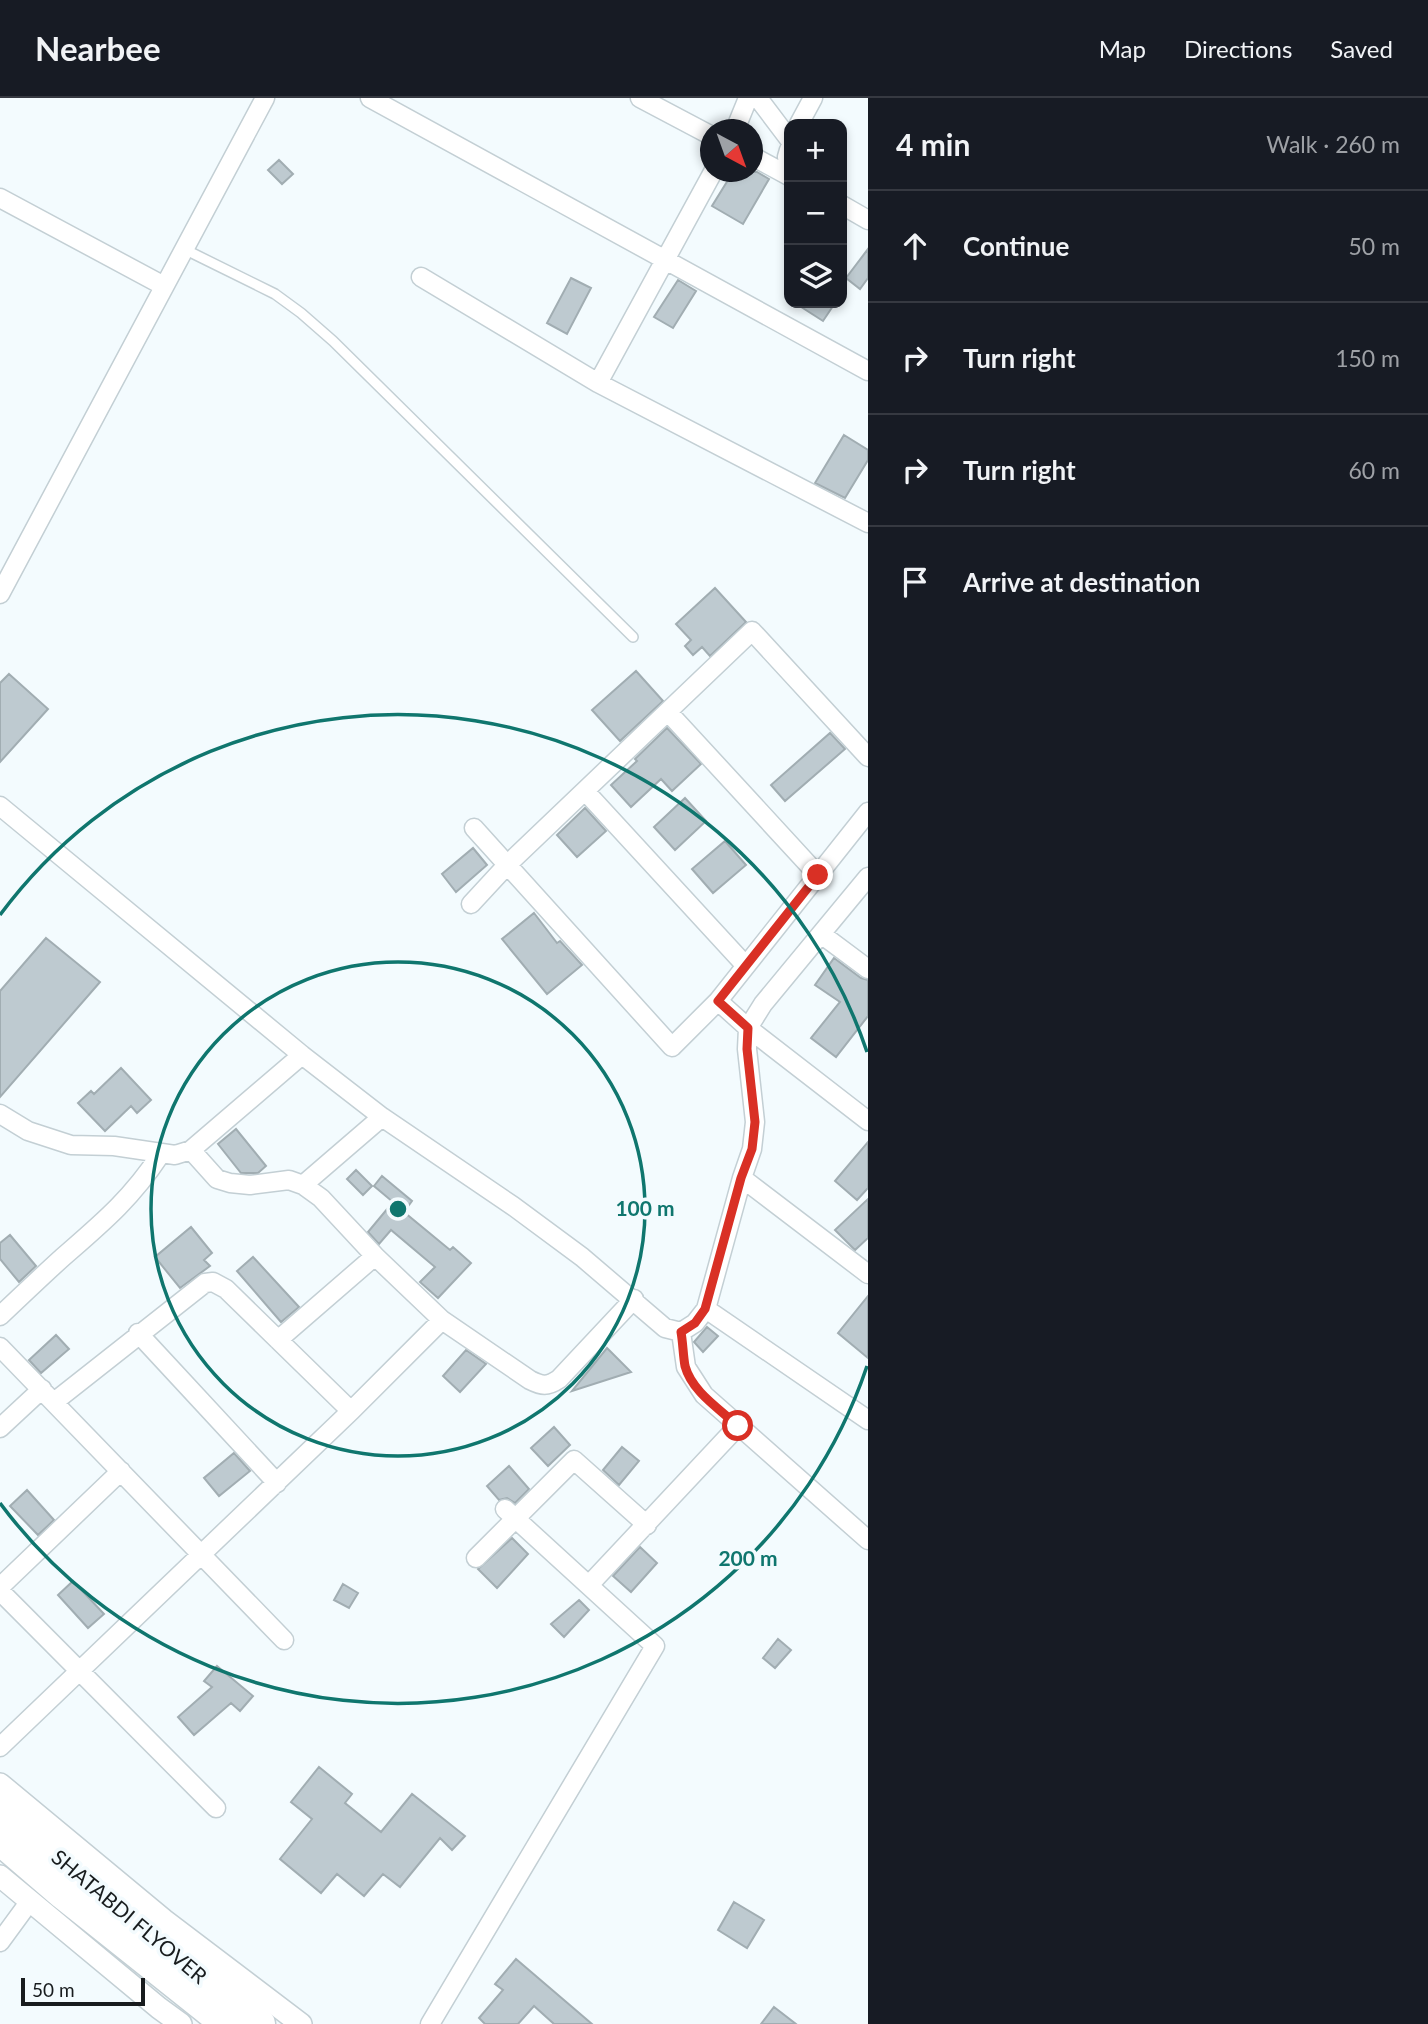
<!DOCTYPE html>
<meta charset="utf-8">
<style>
:root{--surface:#171b24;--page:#242831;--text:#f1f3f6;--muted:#9ea1a6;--line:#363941}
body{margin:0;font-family:Lato,sans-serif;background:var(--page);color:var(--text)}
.controls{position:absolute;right:21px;top:21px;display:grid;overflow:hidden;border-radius:14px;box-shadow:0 4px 10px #0003}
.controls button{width:63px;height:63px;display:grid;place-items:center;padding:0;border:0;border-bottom:2px solid var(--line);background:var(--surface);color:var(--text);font:35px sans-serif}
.compass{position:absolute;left:700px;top:21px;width:63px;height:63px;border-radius:50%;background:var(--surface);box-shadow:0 4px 10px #0003;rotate:139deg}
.scale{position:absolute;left:21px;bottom:18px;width:124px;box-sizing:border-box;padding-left:7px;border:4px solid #181c1e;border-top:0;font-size:19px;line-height:24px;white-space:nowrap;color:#181c1e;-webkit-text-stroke:5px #f3fbfe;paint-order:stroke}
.stop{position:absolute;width:21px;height:21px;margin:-16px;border:5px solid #d93025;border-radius:50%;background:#fff}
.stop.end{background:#d93025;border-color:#fff;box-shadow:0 2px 7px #0008}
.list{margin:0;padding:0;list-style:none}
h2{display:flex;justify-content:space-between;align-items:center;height:91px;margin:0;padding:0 28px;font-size:30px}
h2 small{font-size:23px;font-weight:400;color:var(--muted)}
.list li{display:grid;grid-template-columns:46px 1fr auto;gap:21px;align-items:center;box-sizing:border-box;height:112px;padding:0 28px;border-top:2px solid var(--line)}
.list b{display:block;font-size:26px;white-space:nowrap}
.list em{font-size:23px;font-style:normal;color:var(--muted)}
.icon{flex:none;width:38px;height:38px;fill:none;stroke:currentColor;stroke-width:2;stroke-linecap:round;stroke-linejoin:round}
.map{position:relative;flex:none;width:868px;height:1926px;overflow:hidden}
header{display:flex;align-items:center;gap:42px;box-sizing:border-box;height:98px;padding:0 35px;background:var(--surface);border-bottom:2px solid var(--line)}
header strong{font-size:33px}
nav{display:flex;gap:38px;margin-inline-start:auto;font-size:24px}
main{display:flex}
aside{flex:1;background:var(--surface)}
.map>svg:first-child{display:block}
</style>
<header>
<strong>Nearbee</strong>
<nav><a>Map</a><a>Directions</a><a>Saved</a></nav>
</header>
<main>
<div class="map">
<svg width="868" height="1926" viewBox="0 0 868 1926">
<rect width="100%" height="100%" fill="#f3fbfe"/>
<path fill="#becad0" stroke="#a1adb2" stroke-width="2" d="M279,62L293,76L282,86L268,72Z
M733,74H757L769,81L743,126L712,108Z
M868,151V180L860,191L846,180Z
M571,180L591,190L567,236L547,225Z
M678,182L696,193L673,230L654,219Z
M795,205H835L823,223Z
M844,337L868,352V362L845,400L815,385Z
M715,490L746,524L710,558L702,549L693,557L685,548L691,542L676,526Z
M636,573L663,603L620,643L592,612Z
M9,576L48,611L0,664V585Z
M667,630L701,666L672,693L661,681L631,709L611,687L637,663L635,661Z
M830,635L845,651L785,703L771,687Z
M685,700L706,723L675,752L654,729Z
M585,710L606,733L577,759L557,737Z
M725,743L746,767L713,795L692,771Z
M473,750L487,767L456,794L442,776Z
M534,815L557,845L560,843L582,867L547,896L502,841Z
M46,840L100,884L0,999V893Z
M834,860L861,880L868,882V918L836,959L811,940L840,904L815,887Z
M121,970L151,1002L137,1015L131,1008L105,1033L78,1005L91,993L94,996Z
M236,1031L266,1068L258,1075H241L218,1046Z
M868,1044V1090L857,1102L835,1083Z
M356,1072L372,1088L363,1097L347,1081Z
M382,1078L412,1103L404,1114L450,1152L453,1149L471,1165L438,1200L420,1184L435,1169L391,1132L379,1146L368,1134L393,1104L374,1088Z
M868,1101V1140L855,1152L835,1132Z
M191,1129L212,1155L204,1162L210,1168L180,1190L155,1159Z
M10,1137L36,1168L19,1184L0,1161V1145Z
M253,1159L299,1209L281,1224L237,1173Z
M868,1198V1260L838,1235Z
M707,1229L718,1238L703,1254L694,1244Z
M56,1237L69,1251L41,1275L29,1262Z
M607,1250L631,1274L572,1293Z
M466,1252L486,1266L460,1294L443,1278Z
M554,1329L570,1347L548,1368L531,1350Z
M622,1349L639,1363L619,1387L603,1372Z
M234,1355L250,1373L219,1398L204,1380Z
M509,1368L529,1391L515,1405L507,1400L499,1402L487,1388Z
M27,1392L54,1422L38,1437L10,1408Z
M512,1440L528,1456L497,1490L478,1471Z
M640,1449L657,1465L631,1494L613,1478Z
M73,1483L104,1516L88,1530L58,1497Z
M343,1486L358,1495L349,1510L334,1502Z
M579,1502L589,1512L564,1539L551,1526Z
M778,1541L791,1552L775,1570L763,1560Z
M217,1568L253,1598L240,1613L231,1605L194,1637L178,1619L212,1589L204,1583Z
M319,1669L352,1696L345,1705L381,1734L412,1696L465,1738L452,1752L440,1740L400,1789L383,1776L364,1798L337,1776L321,1795L280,1761L312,1721L291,1704Z
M734,1804L764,1822L747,1850L718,1832Z
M516,1861L592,1926H554L534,1908L518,1926H485L479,1920L503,1892L495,1886Z
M774,1909L796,1926H761Z"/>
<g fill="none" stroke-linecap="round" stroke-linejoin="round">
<g stroke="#c3cfd4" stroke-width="12">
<path id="service" d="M184,151L275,196L301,215L333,243L633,539"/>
</g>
<g stroke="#c3cfd4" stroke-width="21">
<path id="minor" d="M370,0L868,273
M640,0L710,37
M758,0L789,41
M799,26L813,0
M735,32L748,0
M789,52L787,59L789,70
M752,58L789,78
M0,100L164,188
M842,107L868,122
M421,179L598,285L868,425
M598,285L713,74
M0,496L265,0
M668,614L818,777
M585,693L746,868
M0,708L302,957L382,1019L513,1108L582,1159L665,1230L681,1234L695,1225L706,1211L742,1080L752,1051L755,1024L747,951L748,930L763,906L868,779
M474,730L672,949L718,903L748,930L868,1023
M471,806L507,767L752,533L868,659
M821,836L868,871
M718,903L868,714
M0,1016L28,1033L71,1047L114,1048L175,1057L191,1052L302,957
M191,1052L217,1081L230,1085L250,1087L289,1082L303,1087L321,1100L375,1158L442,1222L530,1282C542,1288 547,1289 559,1281L634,1201
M742,1080L868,1176
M303,1087L382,1019
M706,1211L868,1322
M0,1218C21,1198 42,1178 63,1159C102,1125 131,1101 160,1057
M681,1234L686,1269L704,1297L868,1442
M138,1235L277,1385
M278,1242L375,1158
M0,1249L284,1542
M54,1304L205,1185L213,1184L226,1191L351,1313
M0,1330L42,1291
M476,1460L574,1362L647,1427
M589,1487L738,1328
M0,1489L121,1373
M0,1493L216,1710
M0,1649L351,1313L442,1222
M0,1844L30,1803
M430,1926L655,1548L505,1411"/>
</g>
<g stroke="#c3cfd4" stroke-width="24">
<path id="tertiary" d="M0,1686L164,1822L301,1926
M0,1778L159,1910L181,1926"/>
</g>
<g stroke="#c3cfd4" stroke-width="33">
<path id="trunk" d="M0,1709L72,1774L260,1926
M0,1742L63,1796L226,1926"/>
</g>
<use href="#service" stroke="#fff" stroke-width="9"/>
<use href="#minor" stroke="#fff" stroke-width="18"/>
<use href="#tertiary" stroke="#fff" stroke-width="21"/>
<use href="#trunk" stroke="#fff" stroke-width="30"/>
</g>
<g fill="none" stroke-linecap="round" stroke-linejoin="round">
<path stroke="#d93025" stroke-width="9" d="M738,1328C720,1311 692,1294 685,1268C683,1257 683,1245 681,1234L695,1225L705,1211L741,1080L752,1051L755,1024L747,951L748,930L718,903L818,777"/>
</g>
<g fill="none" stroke="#0f766e" stroke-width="3.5">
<circle cx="398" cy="1111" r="247"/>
<path d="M867 1268A495 495 0 0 1 0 1405M0 817A495 495 0 0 1 867 954"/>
</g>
<g text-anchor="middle" stroke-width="7" stroke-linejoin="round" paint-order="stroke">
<g font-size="21" fill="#181c1e" stroke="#f3fbfe">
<text transform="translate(129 1819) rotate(40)" y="7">SHATABDI FLYOVER</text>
</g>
</g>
<circle cx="398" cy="1111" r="10" fill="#0f766e" stroke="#f3fbfe" stroke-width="3.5"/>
<g font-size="21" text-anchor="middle" font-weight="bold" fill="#0f766e" stroke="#f3fbfe" stroke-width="7" stroke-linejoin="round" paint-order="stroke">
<text x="645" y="1118">100 m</text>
<text x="748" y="1468">200 m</text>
</g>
</svg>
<div class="controls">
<button>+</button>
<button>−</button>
<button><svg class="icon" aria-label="layers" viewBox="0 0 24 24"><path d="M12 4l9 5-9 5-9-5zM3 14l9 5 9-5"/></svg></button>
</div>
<svg class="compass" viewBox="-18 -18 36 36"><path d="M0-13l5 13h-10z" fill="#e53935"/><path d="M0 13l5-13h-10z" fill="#9ea1a6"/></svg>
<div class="scale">50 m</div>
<div class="stop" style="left:738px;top:1328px"></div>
<div class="stop end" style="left:818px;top:777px"></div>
</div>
<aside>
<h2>4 min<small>Walk · 260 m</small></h2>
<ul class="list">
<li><svg class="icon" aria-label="ahead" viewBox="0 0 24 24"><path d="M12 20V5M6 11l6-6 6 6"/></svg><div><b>Continue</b></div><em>50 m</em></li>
<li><svg class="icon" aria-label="right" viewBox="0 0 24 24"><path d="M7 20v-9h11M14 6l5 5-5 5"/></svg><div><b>Turn right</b></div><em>150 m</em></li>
<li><svg class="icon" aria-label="right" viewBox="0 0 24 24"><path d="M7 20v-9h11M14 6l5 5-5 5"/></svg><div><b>Turn right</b></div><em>60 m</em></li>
<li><svg class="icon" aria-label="arrive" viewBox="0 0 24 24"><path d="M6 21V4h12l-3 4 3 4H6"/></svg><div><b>Arrive at destination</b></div></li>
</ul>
</aside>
</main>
